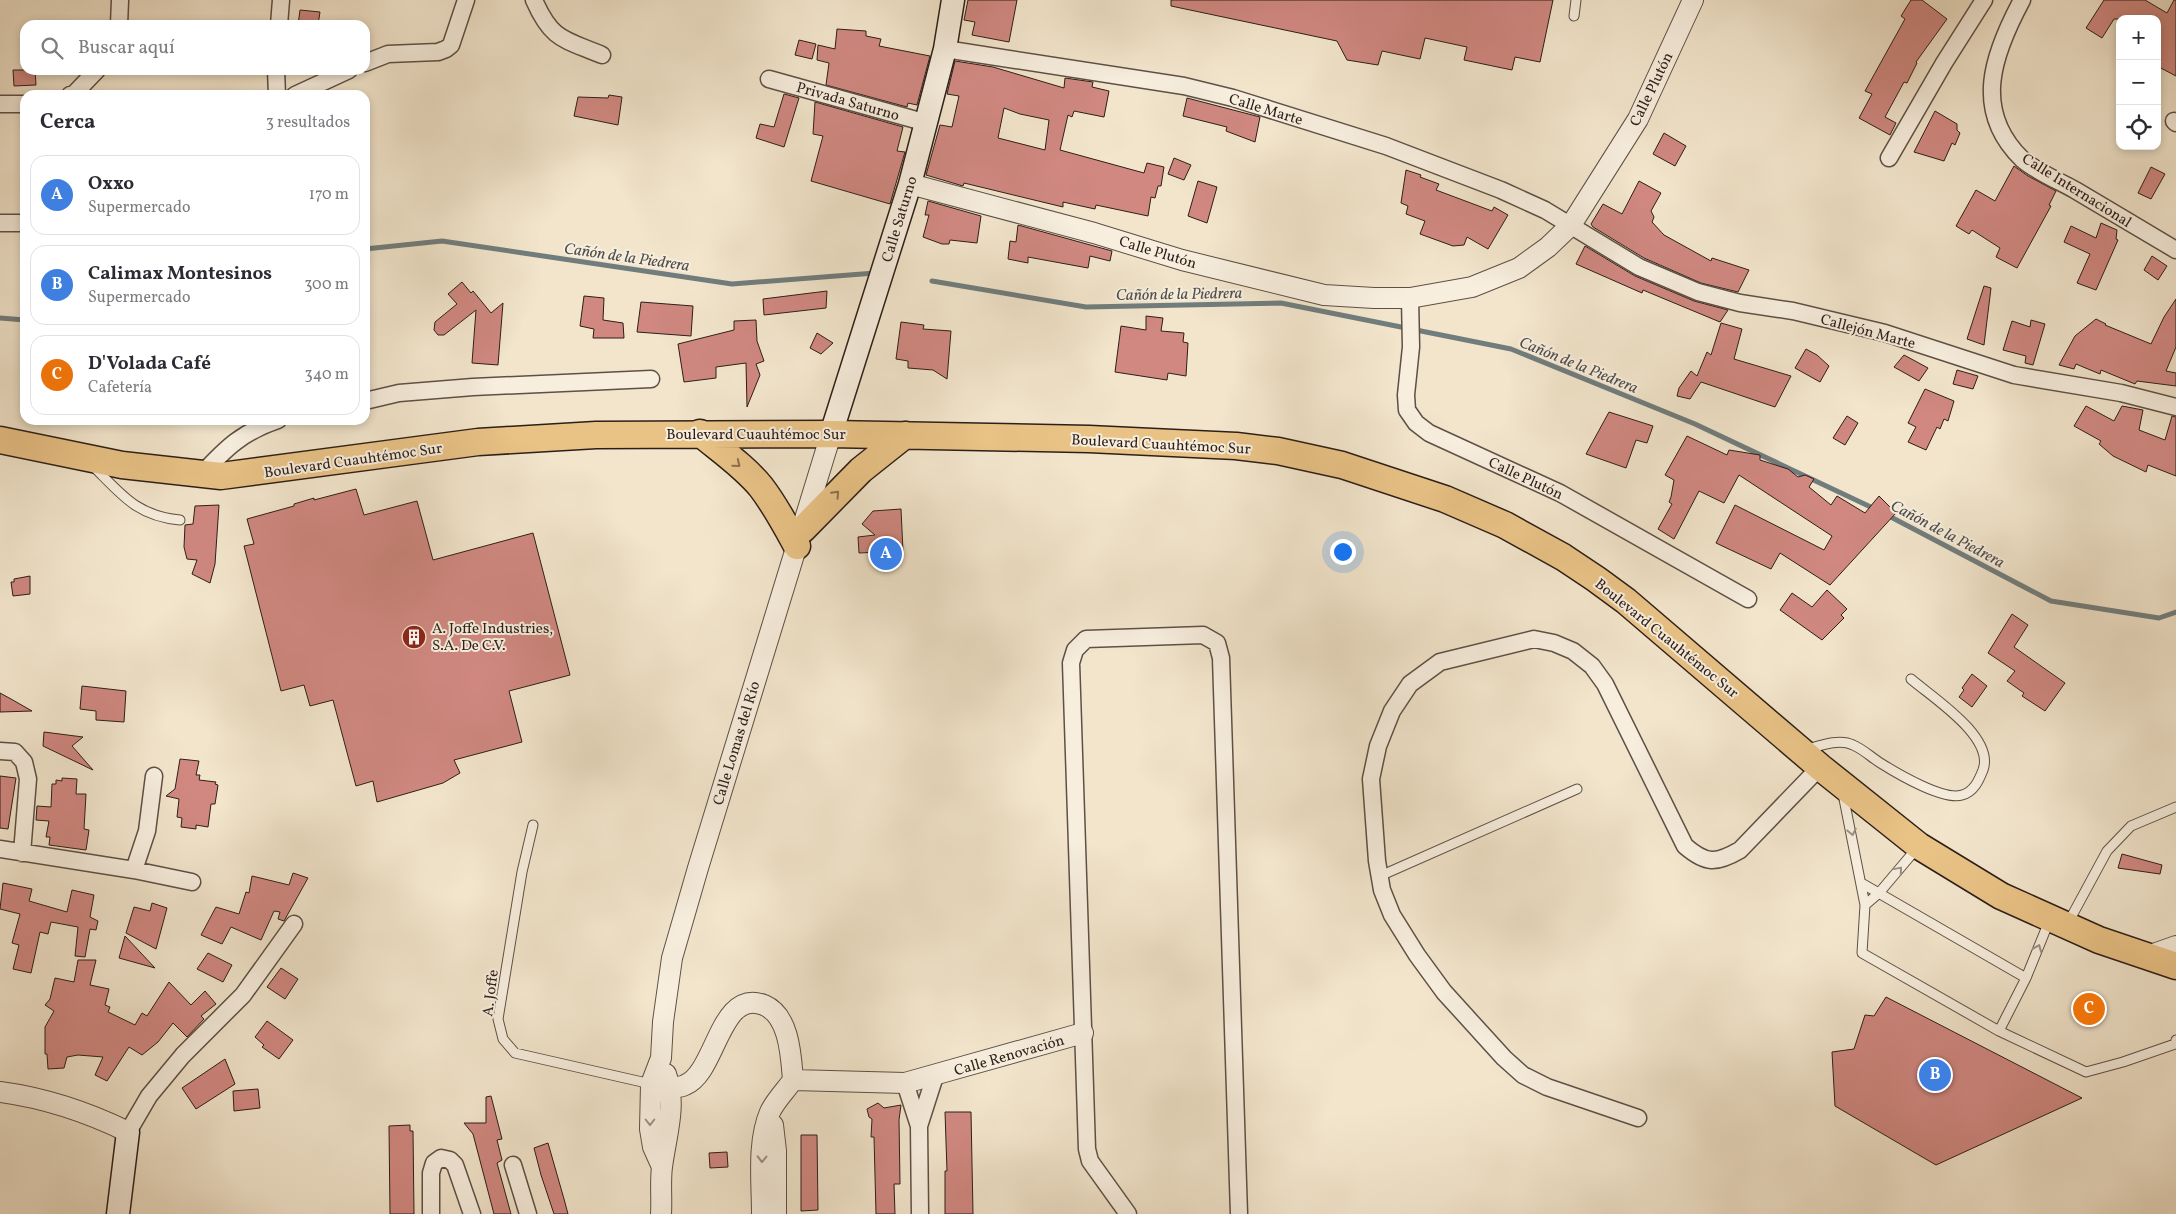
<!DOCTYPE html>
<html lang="es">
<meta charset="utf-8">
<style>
:root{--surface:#fff;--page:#f2f2f3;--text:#2b2b33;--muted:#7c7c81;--line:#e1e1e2;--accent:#7c3aed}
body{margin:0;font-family:Vollkorn,serif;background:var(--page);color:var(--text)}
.controls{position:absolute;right:15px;top:15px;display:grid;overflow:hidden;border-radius:10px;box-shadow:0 2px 8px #0003}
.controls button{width:45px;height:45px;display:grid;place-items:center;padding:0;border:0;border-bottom:1px solid var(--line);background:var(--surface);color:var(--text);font:25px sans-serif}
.you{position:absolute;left:1342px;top:551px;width:18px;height:18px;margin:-12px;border:4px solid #fff;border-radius:50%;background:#1a73e8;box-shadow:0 0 0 8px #1a73e833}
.badge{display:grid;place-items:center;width:32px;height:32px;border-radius:50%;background:var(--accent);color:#fff;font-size:16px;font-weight:700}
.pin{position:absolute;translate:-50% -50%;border:2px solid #fff;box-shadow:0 1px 5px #0006}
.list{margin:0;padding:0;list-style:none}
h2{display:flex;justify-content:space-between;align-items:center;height:65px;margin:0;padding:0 20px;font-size:21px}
h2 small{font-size:16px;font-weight:400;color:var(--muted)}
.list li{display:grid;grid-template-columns:32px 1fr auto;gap:15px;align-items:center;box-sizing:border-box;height:80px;margin:0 10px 10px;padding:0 10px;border:1px solid var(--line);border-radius:15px}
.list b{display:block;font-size:19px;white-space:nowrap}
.list p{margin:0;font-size:16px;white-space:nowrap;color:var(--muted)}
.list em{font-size:16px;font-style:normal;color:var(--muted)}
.icon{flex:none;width:28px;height:28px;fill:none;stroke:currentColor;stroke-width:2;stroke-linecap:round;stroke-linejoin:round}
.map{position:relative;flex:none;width:2176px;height:1214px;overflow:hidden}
.search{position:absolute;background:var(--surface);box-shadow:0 2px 8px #0003;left:20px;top:20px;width:350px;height:55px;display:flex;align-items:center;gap:12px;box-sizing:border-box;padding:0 18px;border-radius:15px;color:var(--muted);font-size:19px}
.panel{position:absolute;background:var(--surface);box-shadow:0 2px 8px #0003;left:20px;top:90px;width:350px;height:335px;border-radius:15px}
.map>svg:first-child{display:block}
</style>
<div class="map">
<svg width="2176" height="1214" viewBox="0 0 2176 1214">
<rect width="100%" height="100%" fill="#f2e5cc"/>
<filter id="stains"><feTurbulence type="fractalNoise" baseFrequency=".004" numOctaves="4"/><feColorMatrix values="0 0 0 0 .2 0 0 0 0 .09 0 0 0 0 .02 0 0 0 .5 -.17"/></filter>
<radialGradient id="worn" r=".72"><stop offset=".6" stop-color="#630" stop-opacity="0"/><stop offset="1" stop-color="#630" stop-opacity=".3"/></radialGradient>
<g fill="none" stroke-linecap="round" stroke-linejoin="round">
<path stroke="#717d7d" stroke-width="5" d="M365,249L442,241L732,284L875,273
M932,281L1086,307L1281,303L1511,349L1695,424L1875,509
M0,318L25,320
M1887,515L2051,601L2159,618L2176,612"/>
</g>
<path fill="#d08881" stroke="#2d1e18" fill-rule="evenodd" d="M968,0H1017L1009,42L972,35L975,22L964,20Z
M1171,0H1553L1540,62L1515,57L1512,70L1464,60L1467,47L1425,38L1420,59L1382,51L1378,65L1347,60L1337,41L1171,6Z
M1911,0H1922L1947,19L1916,62L1917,63L1907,83L1904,82L1885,117L1896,123L1890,135L1859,118L1872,94L1865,91L1905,19L1901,16Z
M2104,0H2145L2167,13L2174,0H2176V76L2157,66V19H2114L2102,38L2086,28Z
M300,10L320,12L318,25H298Z
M837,29L866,31V36L881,39L879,46L930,56L917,105L908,103L907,107L826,85L829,63L817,60L818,45L835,49Z
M799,40L816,44L812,59L795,55Z
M955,61L993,67L1064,88L1065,78L1093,82L1092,87L1109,91L1104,117L1074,111L1072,117L1068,115L1060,150L1144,173L1147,163L1164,167L1161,186H1158L1155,198L1151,197L1148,216L1096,205L1095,209L1063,202V207L964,183L963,186L926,175L940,125L952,127L959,96L947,94ZM1004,108L1020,114L1049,120L1045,150L998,138Z
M13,70H35L36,85L14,86Z
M784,94L799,98L784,147L756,138L760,124L774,127Z
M609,95L622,97L618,125L574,116L578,97L608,98Z
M1187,98L1260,117L1255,142L1226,131L1227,127L1183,116Z
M815,102L903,127L897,151L905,152L890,204L811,181L823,136L813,134Z
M1935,111L1957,124V130L1960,133L1955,145L1952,143L1944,161L1914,152Z
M1664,133L1686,146L1675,166L1653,154Z
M1174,158L1191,165L1184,180L1168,174Z
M2014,166L2028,176L2056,191L2049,205L2051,206L2017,268L1996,257L2000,248L1972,230L1969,234L1956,226L1976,190L1995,201Z
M2151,167L2165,174L2151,199L2138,193Z
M1406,170L1421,175L1420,177L1439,184L1436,190L1492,211L1494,207L1508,215L1488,249L1467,237L1464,245L1453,246L1420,234L1425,221L1406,214L1408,206L1401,203Z
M1198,181L1217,187L1207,223L1188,216Z
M1639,181L1661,193L1651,211L1654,217L1652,222L1664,235L1711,261L1712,258L1749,270L1738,292L1701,283L1644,258L1593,227L1591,224L1603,204L1622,214Z
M928,201L981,216L977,243L950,240L949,244H942L923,237L929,215H925Z
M2101,223L2117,230L2116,239L2118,240L2096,290L2077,283L2090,254L2064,242L2071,226L2096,238Z
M1018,225L1112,251L1110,261L1090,256L1088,268L1028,257V263L1008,259L1010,241L1016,242Z
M1585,246L1635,276L1694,301L1728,310L1720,322L1643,290L1642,293L1576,264Z
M2152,256L2167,266L2158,280L2144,270Z
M462,282L471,293L473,291L491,313L503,303L498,365L472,363L476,310L444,335H438L434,330L435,322L457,304L448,294Z
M1984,286L1991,288L1984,345L1967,339Z
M827,291L826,308L764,315L763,299Z
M584,296L604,298L603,320L623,323L624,338H593L594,329L580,326Z
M2176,299V347L2166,371L2176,373V386L2137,381L2135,384L2101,370L2100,374L2076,364L2074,369L2059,365L2075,336L2096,319L2106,324L2105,325L2151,344L2164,317Z
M641,302L693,306L691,336L637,332Z
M1146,316L1163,318L1161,331L1184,333L1183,342L1188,343L1186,376L1168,373L1167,380L1115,372L1121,326L1146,330Z
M756,320L757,341L764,361L756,364L760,375L747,407L746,363L716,367V378L684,382L678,344L734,330V321Z
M2031,320L2045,324L2033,365L2025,363L2026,356L2003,350L2012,321L2030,327Z
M901,322L924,325L923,329L951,331L947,379L933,370L908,368V361L896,359Z
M1721,323L1742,329L1734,359L1791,376L1775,407L1701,382L1690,399L1677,396L1679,388L1691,371L1697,376L1707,352L1711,355Z
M817,333L833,343L821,354L810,348Z
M1806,349L1817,355L1829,366L1820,382L1795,368Z
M1904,355L1928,368L1919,381L1894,367Z
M1957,370L1978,376L1973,389L1953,384Z
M1925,389L1954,401L1948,421L1944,419L1940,429L1937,427L1926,450L1908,442L1916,427L1908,423Z
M2086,406L2114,421L2122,406L2143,410L2139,430L2165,440L2172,416L2176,417V476L2148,465L2146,472L2113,456L2099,444L2101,441L2074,426Z
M1609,412L1653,426L1647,443L1636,440L1626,468L1586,454Z
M1847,416L1858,423L1845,445L1833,438Z
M1687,436L1727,455L1729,450L1760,455V460L1788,469L1798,477L1805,475L1814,479L1809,487L1831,505L1837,496L1865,513L1879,496L1896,513L1830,585L1780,553L1771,569L1716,543L1735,505L1824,550L1832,536L1739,475L1724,503L1699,491L1674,539L1658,529L1672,504L1669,502L1671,497L1674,480L1665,475Z
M356,489L364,515L417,501L433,560L533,533L570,675L509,691L522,742L454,760L460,773L443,783L377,802L373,781L356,786L333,700L310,706L304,685L281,691L244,546L254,544L247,519L294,506V504L314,498V500Z
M219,505L215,564L210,583L192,574L197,560L187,559L184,547L185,525L193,524L195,506Z
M901,509L903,551L859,553L858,537L875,535L862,524L873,511Z
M30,576V594L13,596L11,582H14V579Z
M1827,590L1847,609L1841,615L1844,618L1822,640L1780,610L1792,593L1812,607Z
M2012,614L2028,625L2014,647L2065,683L2045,711L2022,696L2024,693L2007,681L2015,671L1988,653Z
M1972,674L1987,686L1972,707L1959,697L1964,690L1962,688Z
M82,686L126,691L124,722L96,720V711L80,709Z
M0,693L11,699L32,711L0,712Z
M44,732L83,737L72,746L93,770L43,746Z
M180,759L199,761L196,775H200L199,780L216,782L215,784L218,785L215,804H211L208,827L196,825V829L181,827L182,818L177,817L179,799L166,796L175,789Z
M0,776L16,778L8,829L0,828Z
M62,778L77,779L76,794H86L84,829L89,830L86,850L49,845L50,837H46L49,821L36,820L37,806L51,807L52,784H56V780L62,781Z
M2122,854L2162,865L2160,874L2118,868Z
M293,873L308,878L284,921L278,919L280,912L274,911L261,940L231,927L222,944L201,935L216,907L239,914L246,892L249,893L252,876L289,885Z
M3,883L32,889L29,901L67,912L72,890L94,895L90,917L98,921L96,930L90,929L85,957L75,956L78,927L51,922L48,934L40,932L31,973L13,969L19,945L12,943L20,914L0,909Z
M152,903L167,908L156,949L126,933L134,907L150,911Z
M125,936L155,968L119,958Z
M208,953L232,965L223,982L197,969Z
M78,960H96L90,985L109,989L105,1005L110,1007L108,1012L135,1025L142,1013L147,1016L169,982L191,1005L205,991L216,1004L201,1016L204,1019L187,1037L173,1023L158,1042L142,1055L129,1047L107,1081L95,1075L103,1057L78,1055L67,1057L64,1068L48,1069L47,1054H45V1027L54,1011L45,1005L50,999L55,978L74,982Z
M281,968L298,979L285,999L267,987Z
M1886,997L2082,1098L1936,1165L1835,1106L1832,1052L1854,1049L1865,1015L1874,1016Z
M267,1021L293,1040L279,1059L262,1047L264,1045L255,1037Z
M225,1059L235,1084L196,1109L182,1088Z
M258,1089L260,1108L234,1111L233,1091Z
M491,1096L502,1139L497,1140L502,1160L497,1163L511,1214H494L473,1134L464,1123H486V1097Z
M878,1103L884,1108L901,1105L899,1120L900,1184H894L895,1214H876L874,1137H871L872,1119L869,1117L867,1109Z
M945,1112H971L973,1214H945V1171H947Z
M410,1125V1131H413L414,1214H390L389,1126Z
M801,1135H817L818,1210L801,1211Z
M548,1143L564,1199L568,1214H554L541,1175L534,1148Z
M727,1152L728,1167L710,1168L709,1153Z"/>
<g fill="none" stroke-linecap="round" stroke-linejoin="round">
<g stroke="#5e5045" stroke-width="11">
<path id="service" d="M1574,16L1576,0
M93,466C122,495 137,516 180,520
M1805,750C1819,746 1839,738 1853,745C1863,749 1872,758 1882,764C1898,774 1944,801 1962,795C1974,792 1979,780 1983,770C1995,737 1933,698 1911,679
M1843,794L1865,905L1862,953L1999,1031L2086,1072L2123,1062L2175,1044L2176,1040
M533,825L522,872L498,1019L503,1039L515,1053L651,1084
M1380,876L1577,789
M1863,884L2026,978
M1865,905L1879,893L1917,848
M2068,923L2107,851L2131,826L2176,807
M1999,1031L2026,978L2050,919"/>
</g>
<g stroke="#5e5045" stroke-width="19">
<path id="minor" d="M534,0C552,41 564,39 602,55
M2022,0C1993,54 1972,110 2022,159C2035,171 2059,181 2075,190C2109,210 2142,230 2176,250
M119,25L120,0
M279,25L281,0
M945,49L1184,86L1233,98L1386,146L1501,190L1545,210L1639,267L1698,292L1740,303L1793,311L1885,333L2014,375L2121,393L2176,407
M365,63L388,54L438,52L446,49L451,45L466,0
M276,70L277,95
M769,79L927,123
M70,95L75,93L97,70
M295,95L349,70
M0,104H25
M2174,121L2176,123
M1889,158L1944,63L1984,0
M0,223H25
M1410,298L1411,347L1406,395L1407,410L1416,423L1429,433L1560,493L1748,599
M365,401L399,393L473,387L651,379
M201,475C226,448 242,432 278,420
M0,751L15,752L24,762L28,779L22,853
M0,849L134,870L192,882
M134,870L147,831L154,776
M905,1083L919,1126L920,1214
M1638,1118L1547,1087L1523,1075L1504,1058L1444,992L1417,955L1392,915L1382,890L1377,861L1371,779L1378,746L1392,711L1410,684L1440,662L1534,639L1554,643L1573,651L1592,666L1605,684L1685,846C1706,864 1716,864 1740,850L1820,767
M919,1126L935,1076
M128,1132L149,1096L183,1055L243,995L294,924
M513,1165L528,1214
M431,1214V1173L434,1163L441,1158L450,1160L455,1165L472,1214
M1128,1214L1090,1161L1087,1149L1071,663L1075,650L1086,639L1203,635L1217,643L1221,658L1239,1214"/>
</g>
<g stroke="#5e5045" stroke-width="22">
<path id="tertiary" d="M910,184L1094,233L1182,260L1324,295L1374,298H1410L1472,287L1519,268L1548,247L1571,225L1638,119L1693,0
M2145,957L2176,946
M793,1080L905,1083L1083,1033
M651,1084C661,1085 675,1090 685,1085C717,1072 719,988 764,1005C790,1016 791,1057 793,1080C786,1090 775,1101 770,1112C757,1142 762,1182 762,1214
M0,1092C45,1098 87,1112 128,1132
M773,1125L776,1151V1214
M662,1167L653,1147L650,1129L651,1084L661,1058L663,1022L672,958L698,868L831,434
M661,1214C662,1199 660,1182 662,1167C666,1136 677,1105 666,1074"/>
</g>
<g stroke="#2d1e18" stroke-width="25">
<path id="secondary" d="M831,434L910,184L945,49L953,0
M118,1214L128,1132"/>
</g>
<g stroke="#2d1e18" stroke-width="29">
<path id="primary" d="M700,433C720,450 744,466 761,487C775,505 786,526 797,546
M0,440L122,465L221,476L478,442L596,435L831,434L1089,439L1236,446L1278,451L1342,465L1445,499L1505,525L1563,557L1596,579L1626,601L1820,767L1919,846L2001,896L2099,940L2176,966
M803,529L861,470L905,435"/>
</g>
<use href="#service" stroke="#f7eede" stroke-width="9"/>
<use href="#minor" stroke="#f7eede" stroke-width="16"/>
<use href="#tertiary" stroke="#f7eede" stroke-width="20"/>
<use href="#secondary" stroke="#f7eede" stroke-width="22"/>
<use href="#primary" stroke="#e9c286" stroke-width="26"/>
</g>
<defs><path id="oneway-chevron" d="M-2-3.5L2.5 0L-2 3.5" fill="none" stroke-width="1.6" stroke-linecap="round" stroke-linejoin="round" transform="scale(1.25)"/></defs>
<g stroke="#8b704f">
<use href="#oneway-chevron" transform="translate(737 464) rotate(39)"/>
<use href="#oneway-chevron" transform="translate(836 494) rotate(-47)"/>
</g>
<g stroke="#9c9085">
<use href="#oneway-chevron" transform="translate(1852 832) rotate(78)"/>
<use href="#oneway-chevron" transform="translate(1899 870) rotate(-50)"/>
<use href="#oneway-chevron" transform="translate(2038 948) rotate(-68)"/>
<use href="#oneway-chevron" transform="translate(650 1122) rotate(90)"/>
<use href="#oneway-chevron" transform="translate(762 1159) rotate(91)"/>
</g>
<defs>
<g id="building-disc" transform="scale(1.25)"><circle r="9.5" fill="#8f2418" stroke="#f7eede"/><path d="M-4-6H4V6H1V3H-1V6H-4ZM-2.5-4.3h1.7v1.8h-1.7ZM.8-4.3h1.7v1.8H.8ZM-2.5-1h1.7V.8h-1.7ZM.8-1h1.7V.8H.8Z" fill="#fff"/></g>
</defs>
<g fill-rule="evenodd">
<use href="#building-disc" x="414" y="637"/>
</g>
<g text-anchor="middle" stroke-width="4" stroke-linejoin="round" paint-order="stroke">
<g font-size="15" fill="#2d1e18" stroke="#f7eede">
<text transform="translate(1651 89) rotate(-64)" y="5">Calle Plutón</text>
<text transform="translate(848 101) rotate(16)" y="5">Privada Saturno</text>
<text transform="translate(1266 109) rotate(17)" y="5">Calle Marte</text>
<text transform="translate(2077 190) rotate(32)" y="5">Calle Internacional</text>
<text transform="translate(899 219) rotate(-73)" y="5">Calle Saturno</text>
<text transform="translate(1158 252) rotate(17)" y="5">Calle Plutón</text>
<text transform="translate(1868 331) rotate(15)" y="5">Callejón Marte</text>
<text x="756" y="439">Boulevard Cuauhtémoc Sur</text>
<text transform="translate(1161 444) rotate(3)" y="5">Boulevard Cuauhtémoc Sur</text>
<text transform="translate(353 460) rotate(-8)" y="5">Boulevard Cuauhtémoc Sur</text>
<text transform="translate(1526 478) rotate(25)" y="5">Calle Plutón</text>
<text transform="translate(1667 638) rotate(39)" y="5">Boulevard Cuauhtémoc Sur</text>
<text transform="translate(736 743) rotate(-73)" y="5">Calle Lomas del Río</text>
<text transform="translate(490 993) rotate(-83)" y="5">A. Joffe</text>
<text transform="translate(1009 1055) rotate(-16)" y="5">Calle Renovación</text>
</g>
<g font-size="15" fill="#2d1e18" stroke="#f7eede" text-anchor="start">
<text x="432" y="633">A. Joffe Industries,<tspan x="432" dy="17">S.A. De C.V.</tspan></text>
</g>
<g font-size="16" font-style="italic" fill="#4f4e4b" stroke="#f7eede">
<text transform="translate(627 256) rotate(8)" y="6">Cañón de la Piedrera</text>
<text transform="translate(1179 293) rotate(-1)" y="6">Cañón de la Piedrera</text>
<text transform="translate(1579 364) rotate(22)" y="6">Cañón de la Piedrera</text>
<text transform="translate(1948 533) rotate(28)" y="6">Cañón de la Piedrera</text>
</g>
</g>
<rect width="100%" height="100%" filter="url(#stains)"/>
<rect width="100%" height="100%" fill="url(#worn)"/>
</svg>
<div class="controls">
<button>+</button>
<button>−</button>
<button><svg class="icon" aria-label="locate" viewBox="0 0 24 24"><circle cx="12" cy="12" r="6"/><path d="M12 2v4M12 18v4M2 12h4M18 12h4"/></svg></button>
</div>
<div class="you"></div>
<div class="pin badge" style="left:886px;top:554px;background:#3f7fe0">A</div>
<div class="pin badge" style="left:1935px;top:1075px;background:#3f7fe0">B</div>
<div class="pin badge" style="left:2089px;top:1009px;background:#e8710a">C</div>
<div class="search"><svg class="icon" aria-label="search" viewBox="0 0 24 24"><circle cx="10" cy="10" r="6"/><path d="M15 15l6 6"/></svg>Buscar aquí</div>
<section class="panel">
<h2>Cerca<small>3 resultados</small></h2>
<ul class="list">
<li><span class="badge" style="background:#3f7fe0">A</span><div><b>Oxxo</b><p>Supermercado</p></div><em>170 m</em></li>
<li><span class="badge" style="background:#3f7fe0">B</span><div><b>Calimax Montesinos</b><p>Supermercado</p></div><em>300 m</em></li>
<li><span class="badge" style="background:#e8710a">C</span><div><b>D'Volada Café</b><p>Cafetería</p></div><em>340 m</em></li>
</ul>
</section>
</div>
